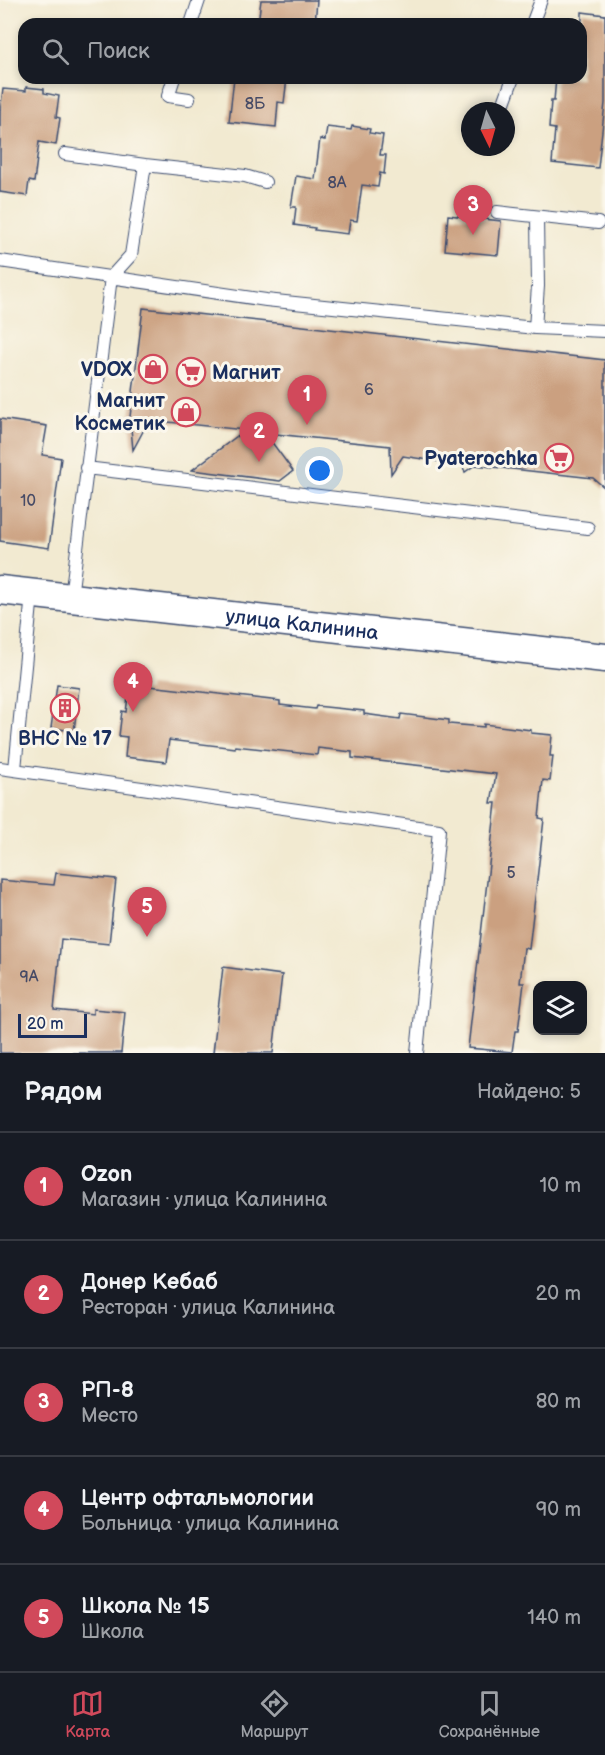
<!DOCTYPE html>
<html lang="ru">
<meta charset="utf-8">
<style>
:root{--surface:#171b24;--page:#20242c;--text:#f1f3f6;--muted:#9ea1a6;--line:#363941;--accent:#d1495b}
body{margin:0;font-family:"Balsamiq Sans",sans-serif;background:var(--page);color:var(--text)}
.controls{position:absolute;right:18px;bottom:18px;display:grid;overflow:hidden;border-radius:12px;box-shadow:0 3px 9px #0003}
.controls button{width:54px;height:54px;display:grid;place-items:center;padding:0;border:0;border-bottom:2px solid var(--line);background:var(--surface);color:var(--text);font:30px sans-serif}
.compass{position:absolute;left:461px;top:102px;width:54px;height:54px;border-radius:50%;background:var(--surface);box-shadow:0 3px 9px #0003;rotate:175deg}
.scale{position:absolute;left:18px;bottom:15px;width:69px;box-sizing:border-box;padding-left:6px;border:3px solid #1b2f5e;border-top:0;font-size:16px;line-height:21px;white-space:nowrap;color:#1b2f5e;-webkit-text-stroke:4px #fbf7ec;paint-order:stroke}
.you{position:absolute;left:320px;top:471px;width:21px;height:21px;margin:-15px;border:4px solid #fff;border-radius:50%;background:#1a73e8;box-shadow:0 0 0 9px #1a73e833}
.badge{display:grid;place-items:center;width:39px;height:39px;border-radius:50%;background:var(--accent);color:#fff;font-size:20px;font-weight:700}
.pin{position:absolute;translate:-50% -50px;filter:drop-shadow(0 2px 3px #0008)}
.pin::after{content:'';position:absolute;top:32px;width:21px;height:18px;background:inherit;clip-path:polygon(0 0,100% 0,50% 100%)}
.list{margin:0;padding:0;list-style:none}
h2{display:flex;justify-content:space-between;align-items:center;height:78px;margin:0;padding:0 24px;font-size:26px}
h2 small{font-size:20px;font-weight:400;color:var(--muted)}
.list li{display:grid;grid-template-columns:39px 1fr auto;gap:18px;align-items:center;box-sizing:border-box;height:108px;padding:0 24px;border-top:2px solid var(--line)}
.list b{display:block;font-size:22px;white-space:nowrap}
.list p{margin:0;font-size:20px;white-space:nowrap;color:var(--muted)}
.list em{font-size:20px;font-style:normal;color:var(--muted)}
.icon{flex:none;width:33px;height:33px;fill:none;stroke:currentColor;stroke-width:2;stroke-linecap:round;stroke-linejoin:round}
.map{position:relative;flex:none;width:605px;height:1053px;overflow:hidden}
.search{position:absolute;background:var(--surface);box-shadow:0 3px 9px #0003;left:18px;right:18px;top:18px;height:66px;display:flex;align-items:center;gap:15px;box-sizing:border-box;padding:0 21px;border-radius:18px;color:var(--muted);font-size:22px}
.sheet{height:618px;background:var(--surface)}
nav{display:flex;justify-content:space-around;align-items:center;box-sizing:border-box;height:84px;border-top:2px solid var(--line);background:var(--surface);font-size:16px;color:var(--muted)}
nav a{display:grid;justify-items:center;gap:3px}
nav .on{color:var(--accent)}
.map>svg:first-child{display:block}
</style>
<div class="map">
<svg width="605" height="1053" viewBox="0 0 605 1053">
<rect width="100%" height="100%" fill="#fbf7ec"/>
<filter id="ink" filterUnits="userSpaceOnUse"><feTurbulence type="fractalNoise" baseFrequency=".0167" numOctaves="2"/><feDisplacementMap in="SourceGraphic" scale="12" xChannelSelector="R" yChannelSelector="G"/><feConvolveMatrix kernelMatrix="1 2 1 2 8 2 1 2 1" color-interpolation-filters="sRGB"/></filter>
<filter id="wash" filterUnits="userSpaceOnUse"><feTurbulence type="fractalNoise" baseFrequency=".008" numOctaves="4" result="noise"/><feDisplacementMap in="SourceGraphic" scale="24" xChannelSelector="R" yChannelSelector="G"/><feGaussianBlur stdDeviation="1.35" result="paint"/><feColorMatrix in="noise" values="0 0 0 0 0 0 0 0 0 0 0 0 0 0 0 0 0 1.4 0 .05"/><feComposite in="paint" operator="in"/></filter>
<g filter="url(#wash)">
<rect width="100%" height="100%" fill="#f2ead1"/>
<g id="blocks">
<path fill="#cba080" d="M261,0H317L315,24H258Z
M582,12L605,15V103L598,168L552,163L555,129L549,128L551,101H554L556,78H581Z
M234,78H287L284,103L278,102L276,127L229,122Z
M26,87L44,89V93L59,96L56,117L60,118L56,145L39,142L34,182L29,181L27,196L0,192V112L3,89L26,91Z
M352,126L370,129L369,133L383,135L380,155H386L384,174L380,173L378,187L362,185L357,221L350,220L348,234L314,230L315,228L294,225L296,207H291L296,176L315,179L320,139L325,140L327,127L351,130Z
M448,215L501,221L498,255L445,250Z
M143,308L605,360V488L593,478L475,465L465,472L462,465L403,456L391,474L390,446L265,433L293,471L280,481L192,470L245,430L149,420L133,450L130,417Z
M0,419L47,426L42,455L61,458L49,548L0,541Z
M57,685L79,688L74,731L51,728Z
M149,686L280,701V705L315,709L316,706L364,711V714L400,719L401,714L449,720V724L484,727V724L531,730V733L552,735L550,756H553L550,781L543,780L539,818L544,819L529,949L524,948L520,983H524L518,1031H515L512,1052L468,1048L496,803H491L496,774L352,758V752L318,748L317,755L235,746V748L169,740L166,762L125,757L127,737L119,736L122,711L126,712L129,689L148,691Z
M56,873L116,879L109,944L61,939L54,1010L93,1014V1009L125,1012L121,1053H0V880L54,885Z
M223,967L282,975L273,1053H213Z"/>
</g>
</g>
<g filter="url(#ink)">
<use href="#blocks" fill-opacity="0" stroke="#3b4b6f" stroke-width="1.5"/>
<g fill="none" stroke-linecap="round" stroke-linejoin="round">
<g stroke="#3b4b6f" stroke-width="14">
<path id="service" d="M191,24L199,0
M532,24L541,0
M174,78L168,96L189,99
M501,111L513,78
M65,154L145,165L245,176L265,182
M497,212L598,223
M0,261L266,300L535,328L605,331
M535,328L538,286L537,217
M86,468L588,528
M71,597L111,277L131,255L145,165
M0,768L439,830L417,1053
M15,769L32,594"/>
</g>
<g stroke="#3b4b6f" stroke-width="31">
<g id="tertiary">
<path id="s1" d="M0,590L605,658"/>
</g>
</g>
<use href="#service" stroke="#fff" stroke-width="12"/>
<use href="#tertiary" stroke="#fff" stroke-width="28"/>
</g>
</g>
<defs>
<g id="shop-ring" transform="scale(1.5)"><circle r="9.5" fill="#fbf7ec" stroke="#d1495b" stroke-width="1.5"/><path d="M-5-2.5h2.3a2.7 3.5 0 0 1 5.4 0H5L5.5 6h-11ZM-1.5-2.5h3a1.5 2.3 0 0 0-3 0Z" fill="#d1495b"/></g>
<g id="supermarket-ring" transform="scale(1.5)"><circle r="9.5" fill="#fbf7ec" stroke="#d1495b" stroke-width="1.5"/><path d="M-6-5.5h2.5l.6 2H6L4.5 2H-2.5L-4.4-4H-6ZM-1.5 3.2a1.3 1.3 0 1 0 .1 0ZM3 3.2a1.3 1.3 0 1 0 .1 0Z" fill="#d1495b"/></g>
<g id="building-ring" transform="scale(1.5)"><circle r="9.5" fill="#fbf7ec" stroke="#d1495b" stroke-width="1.5"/><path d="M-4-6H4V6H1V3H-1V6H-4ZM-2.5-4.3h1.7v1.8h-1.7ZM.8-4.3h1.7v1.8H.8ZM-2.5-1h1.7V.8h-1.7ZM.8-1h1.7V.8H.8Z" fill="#d1495b"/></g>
</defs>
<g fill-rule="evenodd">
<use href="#shop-ring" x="153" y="369"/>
<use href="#supermarket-ring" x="191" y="372"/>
<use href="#shop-ring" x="186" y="412"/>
<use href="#supermarket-ring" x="559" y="458"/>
<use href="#building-ring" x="65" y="708"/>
</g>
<g text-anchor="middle" stroke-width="6" stroke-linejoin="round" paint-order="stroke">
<g font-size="16" fill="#474b66">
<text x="255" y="109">8Б</text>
<text x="337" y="188">8А</text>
<text x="369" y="395">6</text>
<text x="28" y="506">10</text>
<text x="511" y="878">5</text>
<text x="29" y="982">9А</text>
</g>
<g font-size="20" font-weight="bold" fill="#1b2f5e" stroke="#fbf7ec" text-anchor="end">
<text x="132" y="376">VDOX</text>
<text x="212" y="379" text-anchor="start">Магнит</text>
<text x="165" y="407">Магнит<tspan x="165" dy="23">Косметик</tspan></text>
<text x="538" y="465">Pyaterochka</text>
<text x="65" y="745" text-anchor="middle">ВНС № 17</text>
</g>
<g font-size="20" fill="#1b2f5e" stroke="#fbf7ec">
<text dy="7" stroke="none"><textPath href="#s1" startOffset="304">улица Калинина</textPath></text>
</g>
</g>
</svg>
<div class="controls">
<button><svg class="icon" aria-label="layers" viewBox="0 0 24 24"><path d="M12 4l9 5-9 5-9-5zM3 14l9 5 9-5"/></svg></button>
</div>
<svg class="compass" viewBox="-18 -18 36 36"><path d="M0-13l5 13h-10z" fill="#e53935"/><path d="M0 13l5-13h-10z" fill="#9ea1a6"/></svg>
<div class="scale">20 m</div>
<div class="you"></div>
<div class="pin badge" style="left:307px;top:425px">1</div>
<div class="pin badge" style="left:259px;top:462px">2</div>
<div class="pin badge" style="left:473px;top:235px">3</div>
<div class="pin badge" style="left:133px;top:712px">4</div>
<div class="pin badge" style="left:147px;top:937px">5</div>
<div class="search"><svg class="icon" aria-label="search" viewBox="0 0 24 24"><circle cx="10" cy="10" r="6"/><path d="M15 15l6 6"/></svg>Поиск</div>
</div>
<section class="sheet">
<h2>Рядом<small>Найдено: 5</small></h2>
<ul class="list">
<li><span class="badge">1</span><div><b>Ozon</b><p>Магазин · улица Калинина</p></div><em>10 m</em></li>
<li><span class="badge">2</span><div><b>Донер Кебаб</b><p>Ресторан · улица Калинина</p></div><em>20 m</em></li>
<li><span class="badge">3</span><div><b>РП-8</b><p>Место</p></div><em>80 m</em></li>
<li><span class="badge">4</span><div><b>Центр офтальмологии</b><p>Больница · улица Калинина</p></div><em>90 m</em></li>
<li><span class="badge">5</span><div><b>Школа № 15</b><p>Школа</p></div><em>140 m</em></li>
</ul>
</section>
<nav>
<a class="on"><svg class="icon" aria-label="map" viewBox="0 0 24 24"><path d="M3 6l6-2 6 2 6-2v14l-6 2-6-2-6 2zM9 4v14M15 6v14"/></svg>Карта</a>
<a><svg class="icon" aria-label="directions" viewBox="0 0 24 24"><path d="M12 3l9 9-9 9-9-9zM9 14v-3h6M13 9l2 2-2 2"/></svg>Маршрут</a>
<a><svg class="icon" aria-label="saved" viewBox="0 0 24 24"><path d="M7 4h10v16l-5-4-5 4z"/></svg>Сохранённые</a>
</nav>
